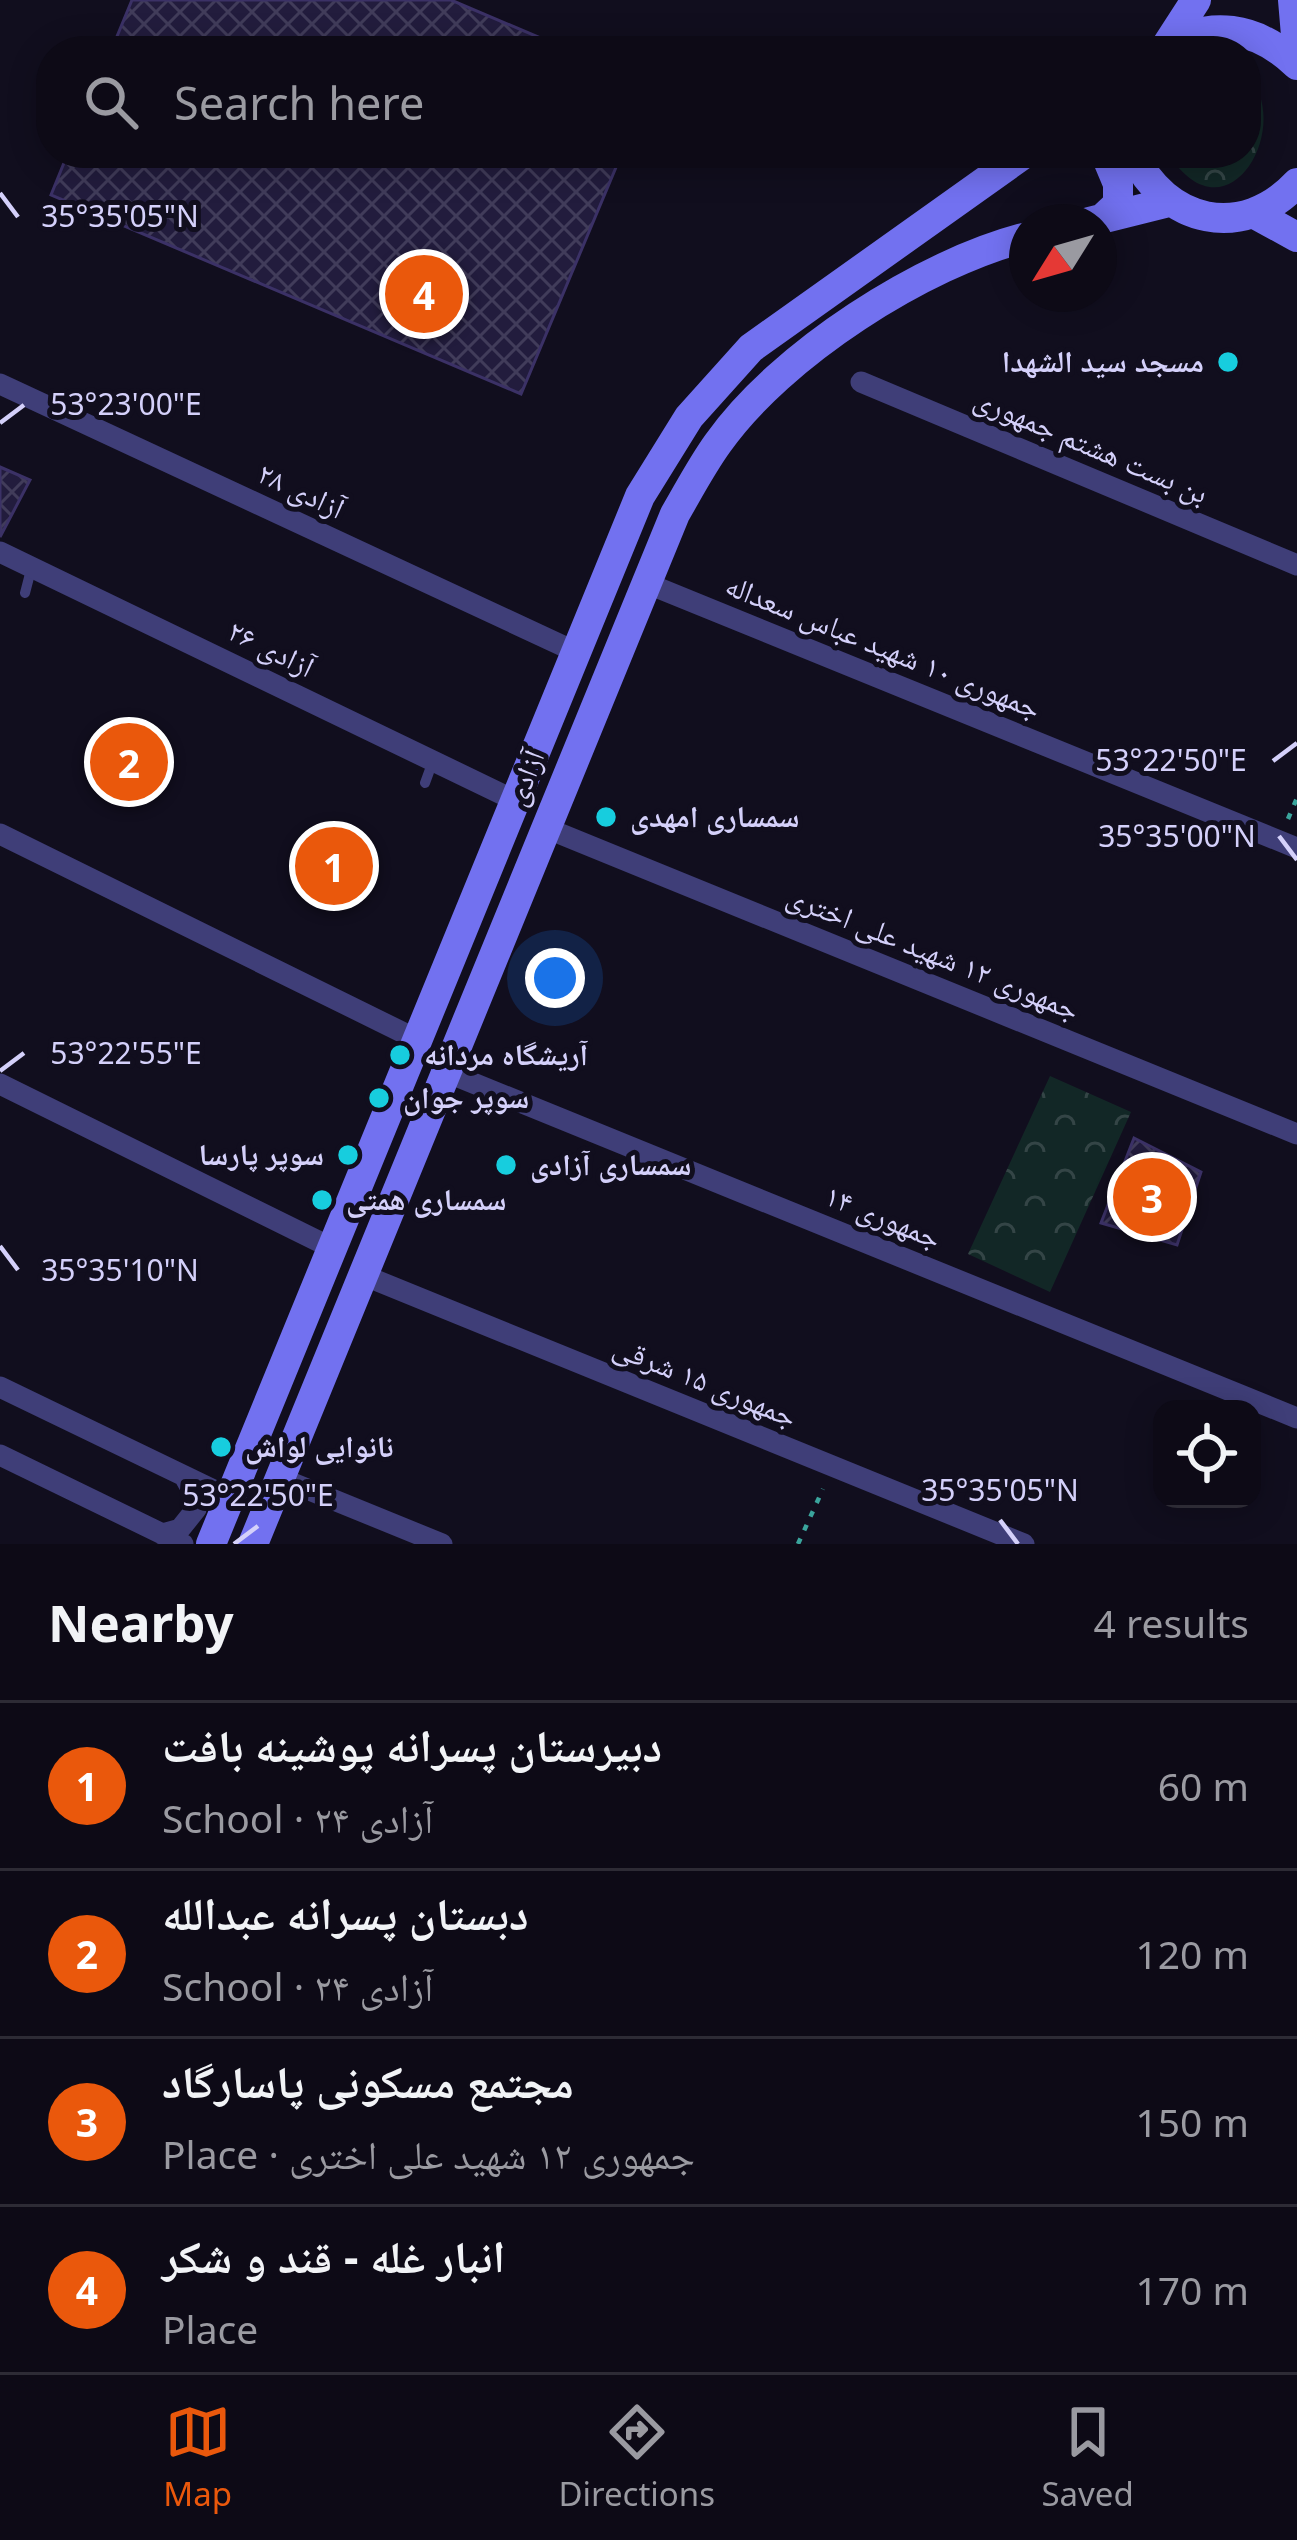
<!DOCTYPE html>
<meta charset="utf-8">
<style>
:root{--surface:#0d0a16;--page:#16131f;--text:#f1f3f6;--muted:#9a9aa1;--line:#2d2b35;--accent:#ea580c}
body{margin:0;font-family:"Noto Sans","Noto Naskh Arabic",sans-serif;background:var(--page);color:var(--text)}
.controls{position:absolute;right:36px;bottom:36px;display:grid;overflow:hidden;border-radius:24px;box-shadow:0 6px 30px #0003}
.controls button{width:108px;height:108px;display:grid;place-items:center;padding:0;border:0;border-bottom:3px solid var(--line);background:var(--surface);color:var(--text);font:60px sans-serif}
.compass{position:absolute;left:1009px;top:204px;width:108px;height:108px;border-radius:50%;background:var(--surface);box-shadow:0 6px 30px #0003;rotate:233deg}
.you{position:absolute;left:555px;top:978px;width:42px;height:42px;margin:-30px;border:9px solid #fff;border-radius:50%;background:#1a73e8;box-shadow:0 0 0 18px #1a73e833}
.badge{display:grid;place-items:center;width:78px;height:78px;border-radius:50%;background:var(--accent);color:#fff;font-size:39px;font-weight:700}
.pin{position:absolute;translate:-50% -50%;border:6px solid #fff;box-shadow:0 3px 12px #0006}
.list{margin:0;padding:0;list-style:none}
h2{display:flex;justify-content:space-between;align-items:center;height:156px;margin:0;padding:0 48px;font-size:51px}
h2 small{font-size:39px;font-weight:400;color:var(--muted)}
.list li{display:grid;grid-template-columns:78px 1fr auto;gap:36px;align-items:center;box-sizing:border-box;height:168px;padding:0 48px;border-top:3px solid var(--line)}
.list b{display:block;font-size:45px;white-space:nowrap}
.list p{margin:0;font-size:39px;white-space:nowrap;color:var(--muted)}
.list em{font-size:39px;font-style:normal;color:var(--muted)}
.icon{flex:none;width:66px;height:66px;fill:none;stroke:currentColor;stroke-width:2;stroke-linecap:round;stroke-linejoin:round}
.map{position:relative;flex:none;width:1297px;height:1544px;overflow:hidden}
.search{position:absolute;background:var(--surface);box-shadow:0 6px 30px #0003;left:36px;right:36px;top:36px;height:132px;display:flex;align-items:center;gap:30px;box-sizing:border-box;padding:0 42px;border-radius:48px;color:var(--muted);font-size:45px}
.sheet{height:828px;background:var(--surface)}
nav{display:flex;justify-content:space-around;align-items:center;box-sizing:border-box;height:168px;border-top:3px solid var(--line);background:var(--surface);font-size:33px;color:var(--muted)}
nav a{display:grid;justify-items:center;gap:6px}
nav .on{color:var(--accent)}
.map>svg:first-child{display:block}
</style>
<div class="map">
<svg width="1297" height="1544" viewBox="0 0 1297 1544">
<defs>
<pattern id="park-crowns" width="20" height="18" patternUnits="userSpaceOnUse" patternTransform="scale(3)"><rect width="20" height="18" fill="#122726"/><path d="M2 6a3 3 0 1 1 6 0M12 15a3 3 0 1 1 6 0" fill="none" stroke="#344546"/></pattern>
<pattern id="building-cross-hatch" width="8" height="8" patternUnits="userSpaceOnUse" patternTransform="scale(3)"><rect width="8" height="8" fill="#221c3d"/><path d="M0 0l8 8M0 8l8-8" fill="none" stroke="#413c5a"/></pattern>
</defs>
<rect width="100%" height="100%" fill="#110e1e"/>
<path fill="url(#park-crowns)" d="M1246,72C1297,126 1226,246 1168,153H1246Z
M1050,1076L1131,1112L1050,1292L968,1254Z"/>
<path fill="url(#building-cross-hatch)" stroke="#3b3166" stroke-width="3" d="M132,0H451L571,51H111Z
M68,153H622L521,394L51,195Z
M0,467L30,480L0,537Z
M1134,1138L1201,1172L1177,1245L1101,1223Z"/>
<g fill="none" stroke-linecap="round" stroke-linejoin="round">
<path stroke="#3aa49c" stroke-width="4.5" stroke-dasharray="6 9" stroke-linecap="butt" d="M1288,819L1297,798
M798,1544L823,1489"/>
<path stroke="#3f3e78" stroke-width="10" d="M25,593L32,566
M425,783L433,761"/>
<path stroke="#3f3e78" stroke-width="21" d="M861,382L1297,565
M0,384L576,652
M0,552L516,801
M646,583L1297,848
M546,828L1297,1134
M0,834L418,1040
M446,1072L1297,1418
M0,1084L332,1248
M363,1275L1024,1544
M0,1387L230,1498
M0,1455L183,1544
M280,1478L442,1544
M162,1534L180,1529L196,1509L194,1494L184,1476"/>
<path stroke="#7271f0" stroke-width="30" d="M1293,0L1297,47
M1167,45L1196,0
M1162,51C1208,17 1258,27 1297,65
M1133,153C1165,224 1243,241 1297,183
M1255,214L1297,237
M1102,219L1118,204V184L1105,153
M1089,222L1169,202
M211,1544L640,496L689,417L751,348L1025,153
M253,1544L675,514C689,490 702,465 718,443C780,355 923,263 1027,237"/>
</g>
<path fill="none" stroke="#d4d0fa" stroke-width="4.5" d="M0,193L18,217M0,423L24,405M1273,761L1297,743M1279,836L1297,860M0,1071L24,1053M0,1246L18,1270M1000,1520L1018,1544M234,1544L258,1526"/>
<g fill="#17cdde" stroke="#110e1e" stroke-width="4.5">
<circle cx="1228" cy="362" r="12"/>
<circle cx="606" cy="817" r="12"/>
<circle cx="400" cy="1055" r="12"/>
<circle cx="379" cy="1098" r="12"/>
<circle cx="348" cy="1155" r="12"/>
<circle cx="506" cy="1165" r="12"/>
<circle cx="322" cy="1200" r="12"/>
<circle cx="221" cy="1447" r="12"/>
</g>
<g text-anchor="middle" stroke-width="10" stroke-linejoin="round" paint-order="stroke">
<g font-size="30" font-weight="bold" fill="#d4d0fa" stroke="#110e1e" text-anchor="start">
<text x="1204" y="372" text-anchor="end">مسجد سید الشهدا</text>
<text x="630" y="827">سمساری امهدی</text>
<text x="424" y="1065">آریشگاه مردانه</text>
<text x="403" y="1108">سوپر جوان</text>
<text x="324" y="1165" text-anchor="end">سوپر پارسا</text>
<text x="530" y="1175">سمساری آزادی</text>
<text x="346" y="1210">سمساری همتی</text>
<text x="245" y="1457">نانوایی لواش</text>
</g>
<g font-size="30" fill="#d4d0fa" stroke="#110e1e">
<text transform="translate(1091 446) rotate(23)" y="10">بن بست هشتم جمهوری</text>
<text transform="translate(301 491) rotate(25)" y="10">آزادی ۲۸</text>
<text transform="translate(883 647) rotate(22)" y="10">جمهوری ۱۰ شهید عباس سعداله</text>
<text transform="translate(271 649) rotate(26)" y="10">آزادی ۲۶</text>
<text transform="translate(525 778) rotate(-68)" y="10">آزادی</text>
<text transform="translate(933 953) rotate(22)" y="10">جمهوری ۱۲ شهید علی اختری</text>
<text transform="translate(883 1217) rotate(22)" y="10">جمهوری ۱۴</text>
<text transform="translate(705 1382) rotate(22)" y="10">جمهوری ۱۵ شرقی</text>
</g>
</g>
<g font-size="30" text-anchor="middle" fill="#d4d0fa" stroke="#110e1e" stroke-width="10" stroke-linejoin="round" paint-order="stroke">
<text x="120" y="227">35°35'05"N</text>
<text x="126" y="415">53°23'00"E</text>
<text x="1171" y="771">53°22'50"E</text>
<text x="1177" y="847">35°35'00"N</text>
<text x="126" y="1064">53°22'55"E</text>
<text x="120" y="1281">35°35'10"N</text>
<text x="1000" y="1501">35°35'05"N</text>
<text x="258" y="1506">53°22'50"E</text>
</g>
</svg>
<div class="controls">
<button><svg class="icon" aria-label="locate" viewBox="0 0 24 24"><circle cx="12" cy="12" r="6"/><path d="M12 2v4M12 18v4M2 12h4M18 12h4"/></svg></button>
</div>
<svg class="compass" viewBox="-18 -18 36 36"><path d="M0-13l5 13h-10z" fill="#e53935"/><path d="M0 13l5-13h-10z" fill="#9a9aa1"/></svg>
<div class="you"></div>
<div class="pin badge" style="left:334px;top:866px">1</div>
<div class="pin badge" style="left:129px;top:762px">2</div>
<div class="pin badge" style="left:1152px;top:1197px">3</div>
<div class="pin badge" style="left:424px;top:294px">4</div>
<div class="search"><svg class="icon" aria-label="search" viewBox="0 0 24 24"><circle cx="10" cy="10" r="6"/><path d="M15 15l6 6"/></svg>Search here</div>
</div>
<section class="sheet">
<h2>Nearby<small>4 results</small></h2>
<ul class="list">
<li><span class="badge">1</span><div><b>دبیرستان پسرانه پوشینه بافت</b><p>School · آزادی ۲۴</p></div><em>60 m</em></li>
<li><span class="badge">2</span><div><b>دبستان پسرانه عبدالله</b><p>School · آزادی ۲۴</p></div><em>120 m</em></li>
<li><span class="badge">3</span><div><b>مجتمع مسکونی پاسارگاد</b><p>Place · جمهوری ۱۲ شهید علی اختری</p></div><em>150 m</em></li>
<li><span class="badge">4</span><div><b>انبار غله - قند و شکر</b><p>Place</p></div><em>170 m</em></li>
</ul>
</section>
<nav>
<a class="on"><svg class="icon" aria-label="map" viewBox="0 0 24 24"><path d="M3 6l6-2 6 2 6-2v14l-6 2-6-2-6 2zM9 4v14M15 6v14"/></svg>Map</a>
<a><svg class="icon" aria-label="directions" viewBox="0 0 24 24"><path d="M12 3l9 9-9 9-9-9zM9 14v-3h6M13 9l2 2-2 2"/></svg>Directions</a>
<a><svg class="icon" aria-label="saved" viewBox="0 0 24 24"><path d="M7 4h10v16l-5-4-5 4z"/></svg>Saved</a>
</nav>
